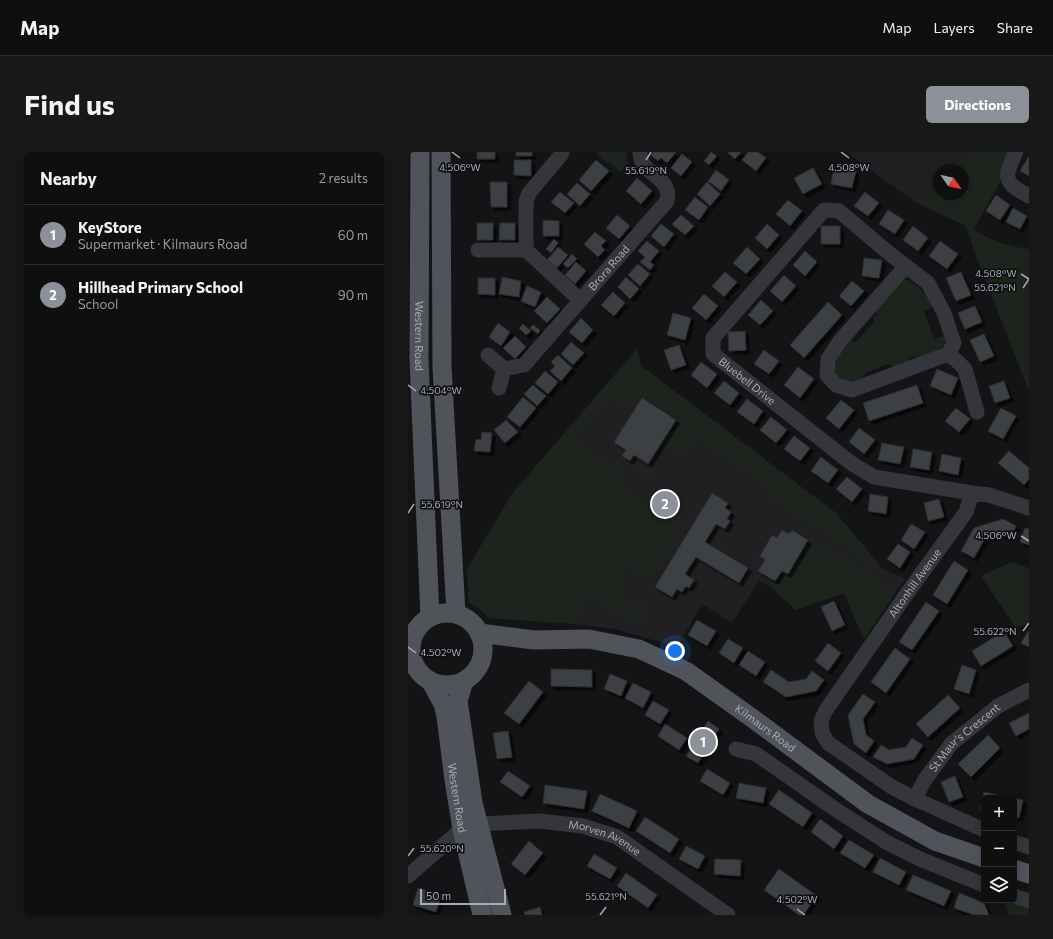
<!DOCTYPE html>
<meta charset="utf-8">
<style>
:root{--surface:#0f0f10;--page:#181819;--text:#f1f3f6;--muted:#9b9c9f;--line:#2f2f30;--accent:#8c9099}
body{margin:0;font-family:Commissioner,sans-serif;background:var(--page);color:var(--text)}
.controls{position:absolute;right:12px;bottom:12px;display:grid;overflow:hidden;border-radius:6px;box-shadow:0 2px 10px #0003}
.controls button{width:36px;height:36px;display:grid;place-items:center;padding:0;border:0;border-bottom:1px solid var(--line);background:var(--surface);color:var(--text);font:20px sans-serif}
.compass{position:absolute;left:525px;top:12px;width:36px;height:36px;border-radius:50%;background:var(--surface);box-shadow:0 2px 10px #0003;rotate:124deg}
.scale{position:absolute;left:12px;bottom:10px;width:86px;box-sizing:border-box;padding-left:4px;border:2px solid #a6abb7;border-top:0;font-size:11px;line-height:14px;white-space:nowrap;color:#a6abb7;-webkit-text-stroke:3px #0f0f11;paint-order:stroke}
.you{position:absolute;left:267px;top:499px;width:14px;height:14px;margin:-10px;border:3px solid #fff;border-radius:50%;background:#1a73e8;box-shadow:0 0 0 6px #1a73e833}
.badge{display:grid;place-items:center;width:26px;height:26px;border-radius:50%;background:var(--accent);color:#fff;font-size:13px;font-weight:700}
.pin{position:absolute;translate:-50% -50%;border:2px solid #fff;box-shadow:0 1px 4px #0006}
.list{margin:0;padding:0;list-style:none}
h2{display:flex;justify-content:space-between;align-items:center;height:52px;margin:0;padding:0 16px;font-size:17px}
h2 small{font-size:13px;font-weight:400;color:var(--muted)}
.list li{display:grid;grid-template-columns:26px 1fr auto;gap:12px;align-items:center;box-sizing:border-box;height:60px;padding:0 16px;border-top:1px solid var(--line)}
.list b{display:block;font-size:15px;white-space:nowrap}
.list p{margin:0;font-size:13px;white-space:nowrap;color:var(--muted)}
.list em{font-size:13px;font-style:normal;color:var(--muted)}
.icon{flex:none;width:22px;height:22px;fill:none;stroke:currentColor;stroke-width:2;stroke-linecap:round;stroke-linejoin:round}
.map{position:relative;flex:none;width:621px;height:763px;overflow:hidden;border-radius:6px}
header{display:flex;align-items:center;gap:24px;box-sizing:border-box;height:56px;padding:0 20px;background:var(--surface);border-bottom:1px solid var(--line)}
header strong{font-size:19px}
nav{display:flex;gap:22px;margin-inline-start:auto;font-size:14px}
.intro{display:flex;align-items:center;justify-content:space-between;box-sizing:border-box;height:96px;padding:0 24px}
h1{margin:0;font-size:28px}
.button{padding:10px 18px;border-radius:6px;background:var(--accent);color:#fff;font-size:14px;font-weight:700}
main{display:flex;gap:24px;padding:0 24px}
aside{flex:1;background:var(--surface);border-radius:6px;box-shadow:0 2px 10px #0003}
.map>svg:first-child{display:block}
</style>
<header>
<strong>Map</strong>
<nav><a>Map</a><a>Layers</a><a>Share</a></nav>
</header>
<div class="intro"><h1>Find us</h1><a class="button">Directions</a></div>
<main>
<aside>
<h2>Nearby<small>2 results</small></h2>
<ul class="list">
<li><span class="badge">1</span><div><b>KeyStore</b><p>Supermarket · Kilmaurs Road</p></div><em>60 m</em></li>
<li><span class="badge">2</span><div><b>Hillhead Primary School</b><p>School</p></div><em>90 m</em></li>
</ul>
</aside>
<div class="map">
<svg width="621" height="763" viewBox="0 0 621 763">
<defs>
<filter id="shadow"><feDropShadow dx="3.5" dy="3.5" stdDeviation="0" flood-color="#0009"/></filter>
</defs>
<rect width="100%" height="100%" fill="#141416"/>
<path fill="#202023" d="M440,0H561L543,18H531V30L509,51L460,16Z
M229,197L233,214L428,361L474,416L497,427L456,487L436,441L388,458L364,436L351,429L324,471L294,452L269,495L207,477L167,472L81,466L71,456L61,451L59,417L104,342Z"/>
<path fill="#1c241d" d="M187,0H219V8L221,11L213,20L201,10L199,12Z
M561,0H603L591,32L566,77C583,89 600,94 621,97V239L568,104L558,74L509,51L531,30V42H555V18H543Z
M496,128H501L518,142L524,155L516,159L526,187L536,184L538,193L527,199V202L508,207L506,204L501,206V209L489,216L479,212L457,221L453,229C440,232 436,233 426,223V205L441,188L447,191L466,170V165L469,163L467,159Z
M229,197L233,214L428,361L474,416L359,343L365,334L287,283L274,301L257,291L271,267L233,243L225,256L204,243L188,255L163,289L215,321L207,333L275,372L245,423L218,414L211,446L237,454L235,469L218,467V463L213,462V458L195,456L196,448L172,445L167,472L81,466L71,456L61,451L59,417L104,342Z
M228,308L247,321C235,325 233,322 223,316Z
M401,390L411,395H417L481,436L484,442L482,449L456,487L436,441L388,458L364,436L374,421L380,424Z
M603,410L621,416V472L608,476L573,424Z
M594,748L621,757V763H600L598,755Z"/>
<path fill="#3e3f43" stroke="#2e2e32" filter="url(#shadow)" d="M69,0H87V7H69Z
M108,0H124V4H108Z
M245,0H268L259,11L253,6L250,9L243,3Z
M303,0L309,4L301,13L296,9Z
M319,0H333L327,7Z
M340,0H350L358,6L348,19L334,8Z
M274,2L284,10L273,24L263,16Z
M621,4V24L612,19Z
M106,8H123V24L106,23Z
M188,8L201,19L183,39L171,28Z
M426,15L448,19L444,36L423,32Z
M405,16L414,32L395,42L386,26Z
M308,18L321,28L313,39L300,29Z
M229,26L244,39L233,52L218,39Z
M82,30H99V55H83Z
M299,30L312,42L302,54L289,42Z
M169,31L182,42L172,54L159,42Z
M152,40L166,51L157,61L143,50Z
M457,40L471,51L460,64L446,54Z
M588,43L602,53L592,68L578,59Z
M287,45L300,55L291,68L277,58Z
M380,48L394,59L382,74L368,62Z
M605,56L619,64L612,77L598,70Z
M480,58L496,68L487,82L471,72Z
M209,63L222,74L211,87L198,76Z
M273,63L286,74L277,83L264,72Z
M135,68L151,69V84H135Z
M69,71H85V88H69Z
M92,71H107V88H91Z
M253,72L266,82L256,95L243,84Z
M359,72L371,83L359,97L347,86Z
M413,74H432V92H413Z
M505,74L520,86L510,99L495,88Z
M187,80L198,89L193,94L197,98L190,105L176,92Z
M146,87L150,91L143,101L138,97Z
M239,89L251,99L242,110L246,113L242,118L232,110L237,105L230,99Z
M532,89L550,102L539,117L521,104Z
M150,95L160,103L149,116L139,108Z
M339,95L352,107L338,122L325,111Z
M397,99L409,110L397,124L385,113Z
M164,102L169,107L160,116L155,112Z
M456,106L474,108L471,126L454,124Z
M168,110L178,119L167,132L157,123Z
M230,112L242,122L232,134L220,123Z
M317,120L329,130L316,145L304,134Z
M553,120L563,143L548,149L538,126Z
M376,123L388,134L374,150L362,139Z
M94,125L113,129L111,145L91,142Z
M218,125L231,137L222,147L210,135Z
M70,126H87V143L70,142Z
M444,129L456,139L443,154L431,144Z
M119,134L133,140L127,155L113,149Z
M205,140L217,151L206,164L193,153Z
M296,142L310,154L298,168L284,156Z
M139,145L152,157L139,171L126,159Z
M353,148L365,159L352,173L340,163Z
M420,150L434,163L396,206L382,193Z
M567,154L574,170L557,177L550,161Z
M265,161L283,166L277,188L259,183Z
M173,166L185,178L174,191L161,180Z
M90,171L102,180L93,194L81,185Z
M115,172L123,179L118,183L111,176Z
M125,173L132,178L130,182L122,176Z
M337,179L338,198L321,199L320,180Z
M576,182L586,204L572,210L562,188Z
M107,184L118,195L107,207L95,196Z
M163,190L176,201L165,213L153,202Z
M271,193L278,213L263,218L256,198Z
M356,198L371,209L361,222L346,212Z
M150,203L164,216L153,229L142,219L147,214L143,210Z
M293,210L309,222L299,236L283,223Z
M390,215L406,227L392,246L376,233Z
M529,217L550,226L543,243L522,234Z
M137,219L150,230L140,242L127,231Z
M316,229L331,241L322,253L306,241Z
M596,229L602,246L587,251L581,234Z
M125,233L138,244L129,254L116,242Z
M509,233L515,251L461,269L455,251Z
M115,245L128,256L112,275L99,265Z
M234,246L268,268L240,312L226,303L222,309L214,304L218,298L206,290Z
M339,247L355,259L346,272L329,260Z
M433,248L446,258L431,277L418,266Z
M548,256L562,267L551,280L537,269Z
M593,256L608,264L595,287L580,279Z
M363,265L379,278L368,291L352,278Z
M98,268L110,280L97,291L86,278Z
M451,276L467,288L456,302L441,290Z
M74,280L84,281L82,300L66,299L68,287L73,288Z
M386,284L402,296L392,309L376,297Z
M474,291L496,295L492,312L470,308Z
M505,297L524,300L521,318L502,315Z
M601,299L621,316V327L616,333L590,311Z
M534,302L553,306L550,323L531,319Z
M413,305L430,318L420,331L403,319Z
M439,325L454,337L444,350L428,337Z
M304,341L320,351L317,356L323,360L319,367L322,369L317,377L308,372L297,390L340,416L331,431L288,405L277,422L286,428L281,436L278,434L274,440L269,437L264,445L247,435Z
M462,342L480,345L478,362L460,359Z
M531,347L536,365L520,369L516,351Z
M595,367L608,374L602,387L593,382L576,388L566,406L553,399L566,376Z
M503,372L517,380L506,397L493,388Z
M617,376L621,377V393L612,390Z
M374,378L381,382L384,378L400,388L380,422L374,419L367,429L350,419L357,408L352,404L364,383L369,386Z
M490,392L502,400L492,416L479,407Z
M546,409L560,418L539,452L525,443Z
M426,449L437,473L424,479L413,455Z
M518,450L531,459L504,498L491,490Z
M289,468L308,479L299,494L280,483Z
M621,478V495L613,491Z
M596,479L605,494L573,514L564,499Z
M320,487L335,496L326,511L311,501Z
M420,491L433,501L420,519L407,509Z
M487,496L502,507L478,541L463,530Z
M340,499L357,510L348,524L331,513Z
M554,513L568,518L561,542L546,537Z
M143,517L184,518V535L143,534Z
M363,518L381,530L398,527L404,519L416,528L408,539L378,545L355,530Z
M202,522L219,529L213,544L196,537Z
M121,529L135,540L111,572L96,561Z
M225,531L243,540L235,556L217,546Z
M455,542L467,550L455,567L458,583L466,589L458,601L446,592L440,563Z
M540,543L552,556L520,585L508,572Z
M245,549L261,558L252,572L237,563Z
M621,561V577L608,584L601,571Z
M300,569L311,577L290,611L278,604Z
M257,572L279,586L271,598L250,584Z
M100,579L104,605L89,607L85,581Z
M580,583L592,596L563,625L550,612Z
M504,586L515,593L506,607L479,612L465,605L473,593L481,598L498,595Z
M299,617L322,631L315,643L292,629Z
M100,619L122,634L114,645L92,630Z
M547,624L555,645L541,650L533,630Z
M331,631L358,636L355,651L328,646Z
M137,633L179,639L176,657L135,651Z
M371,638L404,661L395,675L361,652Z
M576,640L604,646H576V658H572Z
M192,642L229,659L221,676L184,659Z
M606,646L615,648L611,666L606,665Z
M237,665L271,687L262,701L228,679Z
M412,667L435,684L426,697L403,680Z
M441,688L466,703L457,716L432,701Z
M121,689L135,701L117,723L103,712Z
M278,694L297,704L290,717L271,707Z
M186,702L209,716L202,727L179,714Z
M472,706L498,720L491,733L465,720Z
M307,707L333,708L332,724L306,722Z
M371,717L409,744L395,763H391L356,738Z
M218,721L249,743L240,756L209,734Z
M505,723L543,739L536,754L498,738Z
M10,736L33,743L28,760L5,753Z
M551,741L576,751L581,763H566L546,756Z
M132,755L134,763H117L116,760Z"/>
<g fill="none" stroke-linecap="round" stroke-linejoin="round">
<g stroke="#35363b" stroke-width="15">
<path d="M154,0L153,3L121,41L118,49V98L172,148"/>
<path d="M608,0C596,25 594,30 621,44"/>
<path d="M70,98H118"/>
<path id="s1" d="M498,114L432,189L420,207L419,223L428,233L444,238L540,202L546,191L536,161L520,131L482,102L431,59L416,58L305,186V202L443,311L466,325L564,341"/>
<path d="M540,202L549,209L557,217L569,260"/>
<path d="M80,203L96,217"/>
<path id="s2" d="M91,236L96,217L116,213L259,49C265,24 231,23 232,0"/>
<path d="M328,597L348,602L424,655L478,690L512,707L576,733"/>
<path id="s3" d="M507,647L516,629L543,592L590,554L621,538"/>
<path id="s4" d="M576,678L507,647L484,635L420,591L414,581L413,569L418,558L500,440L558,360L564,341L581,343L621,356"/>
<path d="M606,690L621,695"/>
<path id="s5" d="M0,724L54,677L70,672L131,669L175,674L209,685L320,763"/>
<path d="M606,744L621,749"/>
</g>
<g stroke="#51535a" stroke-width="19">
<path id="s6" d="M12,0L11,208L22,465"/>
<path d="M33,0L34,215L48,461"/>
<circle cx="39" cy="497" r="36"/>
<path id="s7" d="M71,481L126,488L181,487L231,497L278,519L344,566L460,652L527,689L576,706"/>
<path d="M56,529L50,549L65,651L94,763"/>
<path id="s8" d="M23,530L35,552L38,564L46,628L54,677L74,763"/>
<path d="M606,717L621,722"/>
</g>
</g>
<path fill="none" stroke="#a6abb7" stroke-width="1.5" d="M44,0L52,6M433,0L441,6M238,8L243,0M613,122L621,127M615,136L621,127M0,233L8,239M0,361L6,352M613,384L621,389M615,479L621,471M0,495L8,501M0,704L6,696M389,757L397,763M192,763L198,755"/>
<g text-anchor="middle" stroke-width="3.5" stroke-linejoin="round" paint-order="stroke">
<g font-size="11" fill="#a6abb7" stroke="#0f0f11">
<text dy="4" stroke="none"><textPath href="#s2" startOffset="169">Brora Road</textPath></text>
<text dy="4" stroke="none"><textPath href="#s6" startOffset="184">Western Road</textPath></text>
<text dy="4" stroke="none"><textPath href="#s1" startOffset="707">Bluebell Drive</textPath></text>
<text dy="4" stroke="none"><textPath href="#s4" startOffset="370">Altonhill Avenue</textPath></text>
<text dy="4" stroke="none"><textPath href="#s7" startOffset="311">Kilmaurs Road</textPath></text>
<text dy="4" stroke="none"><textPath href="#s3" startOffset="80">St Maur's Crescent</textPath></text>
<text dy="4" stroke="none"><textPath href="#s8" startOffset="120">Western Road</textPath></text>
<text dy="4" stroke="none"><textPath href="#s5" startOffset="218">Morven Avenue</textPath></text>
</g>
</g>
<g font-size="10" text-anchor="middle" fill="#a6abb7" stroke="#0f0f11" stroke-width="3.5" stroke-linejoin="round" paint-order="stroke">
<text x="52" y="19">4.506°W</text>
<text x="441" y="19">4.508°W</text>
<text x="238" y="22">55.619°N</text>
<text x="588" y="125">4.508°W</text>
<text x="587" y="139">55.621°N</text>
<text x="33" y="242">4.504°W</text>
<text x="34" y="356">55.619°N</text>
<text x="588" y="387">4.506°W</text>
<text x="587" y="483">55.622°N</text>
<text x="33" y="504">4.502°W</text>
<text x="34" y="700">55.620°N</text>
<text x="198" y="748">55.621°N</text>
<text x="389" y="751">4.502°W</text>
</g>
</svg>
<div class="controls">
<button>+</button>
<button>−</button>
<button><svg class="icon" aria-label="layers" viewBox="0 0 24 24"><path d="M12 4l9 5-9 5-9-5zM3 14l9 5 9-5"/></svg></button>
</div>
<svg class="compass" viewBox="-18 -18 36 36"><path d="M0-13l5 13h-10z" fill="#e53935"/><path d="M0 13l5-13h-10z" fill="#9b9c9f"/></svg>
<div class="scale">50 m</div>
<div class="you"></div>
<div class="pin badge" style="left:295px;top:590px">1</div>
<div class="pin badge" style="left:257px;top:352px">2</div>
</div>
</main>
